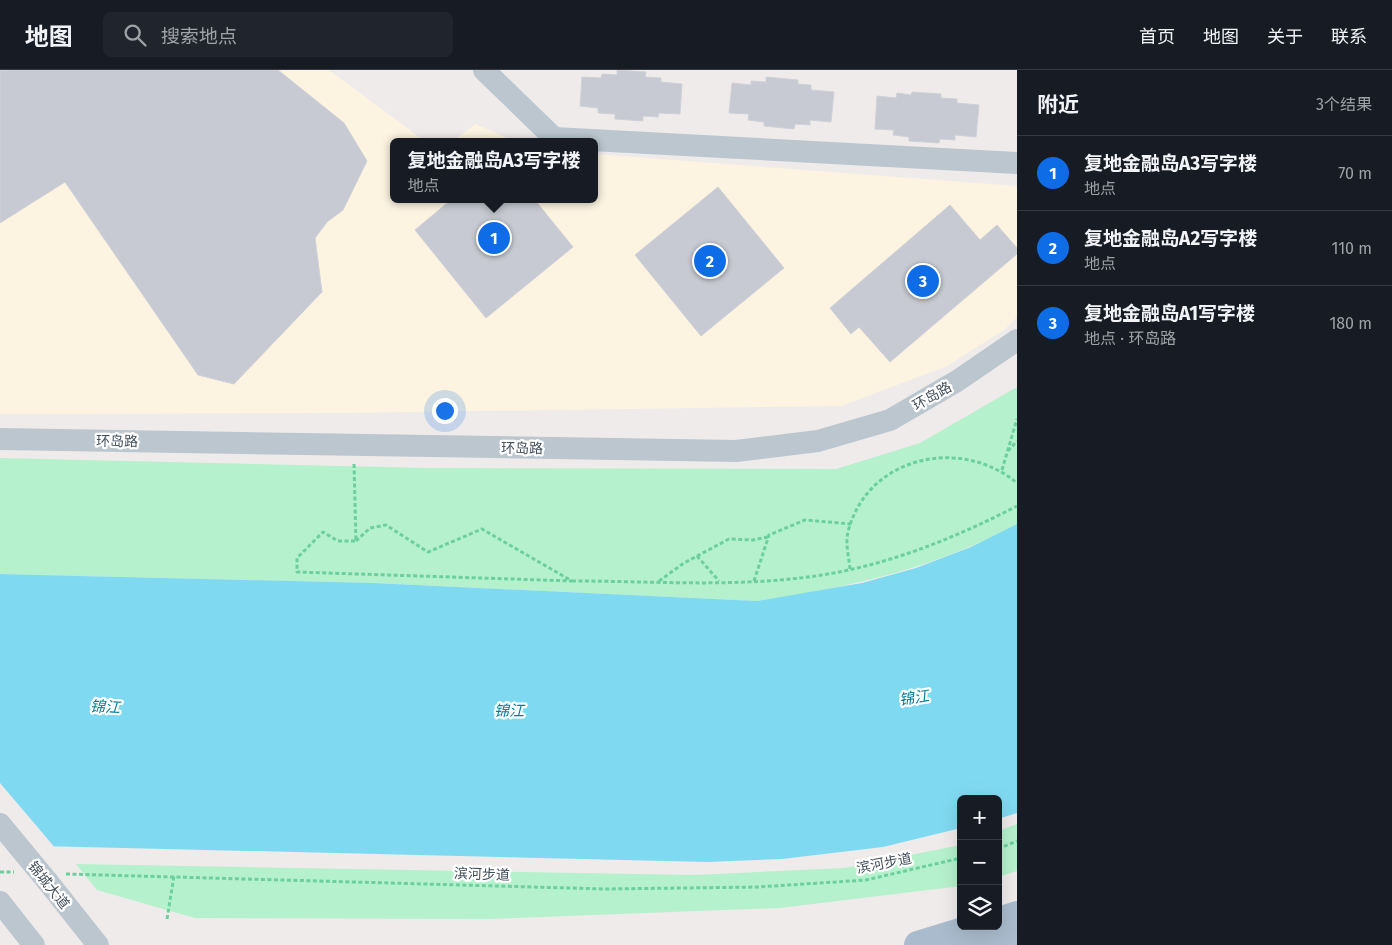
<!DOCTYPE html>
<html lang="zh">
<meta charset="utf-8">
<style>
:root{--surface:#171b24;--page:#20242c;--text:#f1f3f6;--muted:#9ea1a6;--line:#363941;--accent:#0e6de6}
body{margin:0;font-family:"Fira Sans","Noto Sans SC",sans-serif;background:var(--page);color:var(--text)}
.controls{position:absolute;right:15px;bottom:15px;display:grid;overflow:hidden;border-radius:8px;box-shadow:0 5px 20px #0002}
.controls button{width:45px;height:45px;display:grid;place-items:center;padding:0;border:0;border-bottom:1px solid var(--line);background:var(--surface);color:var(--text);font:25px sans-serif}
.you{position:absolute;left:444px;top:340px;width:18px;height:18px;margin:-12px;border:4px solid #fff;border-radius:50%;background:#1a73e8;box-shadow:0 0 0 8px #1a73e833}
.badge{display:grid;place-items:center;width:32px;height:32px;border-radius:50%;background:var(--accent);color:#fff;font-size:16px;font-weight:700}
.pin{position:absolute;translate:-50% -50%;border:2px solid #fff;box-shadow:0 1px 5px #0006}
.popup{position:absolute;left:390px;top:68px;width:208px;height:65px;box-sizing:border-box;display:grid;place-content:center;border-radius:8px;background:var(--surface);filter:drop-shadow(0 1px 4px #0005);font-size:16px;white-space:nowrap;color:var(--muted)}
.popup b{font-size:19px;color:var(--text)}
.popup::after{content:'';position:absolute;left:50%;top:100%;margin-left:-10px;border:10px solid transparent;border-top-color:var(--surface)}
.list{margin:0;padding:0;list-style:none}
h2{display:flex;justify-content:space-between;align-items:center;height:65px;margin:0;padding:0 20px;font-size:21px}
h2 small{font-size:16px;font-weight:400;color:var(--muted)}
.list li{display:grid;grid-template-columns:32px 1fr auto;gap:15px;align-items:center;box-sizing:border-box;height:75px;padding:0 20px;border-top:1px solid var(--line)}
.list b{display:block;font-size:19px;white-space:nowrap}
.list p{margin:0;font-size:16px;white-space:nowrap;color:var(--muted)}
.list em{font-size:16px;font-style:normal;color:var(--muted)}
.icon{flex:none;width:28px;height:28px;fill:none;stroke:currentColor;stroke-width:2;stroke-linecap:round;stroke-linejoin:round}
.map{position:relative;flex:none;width:1017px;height:875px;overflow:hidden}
header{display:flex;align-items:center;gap:30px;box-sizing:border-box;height:70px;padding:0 25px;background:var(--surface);border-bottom:1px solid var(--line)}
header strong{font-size:24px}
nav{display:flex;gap:28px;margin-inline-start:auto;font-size:18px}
.search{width:350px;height:45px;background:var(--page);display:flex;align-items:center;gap:12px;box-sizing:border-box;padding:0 18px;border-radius:8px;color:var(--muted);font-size:19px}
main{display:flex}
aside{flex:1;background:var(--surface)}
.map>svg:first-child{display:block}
</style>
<header>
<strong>地图</strong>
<div class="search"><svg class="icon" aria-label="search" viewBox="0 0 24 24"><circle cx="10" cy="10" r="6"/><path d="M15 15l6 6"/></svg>搜索地点</div>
<nav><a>首页</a><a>地图</a><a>关于</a><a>联系</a></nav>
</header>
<main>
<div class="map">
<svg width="1017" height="875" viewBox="0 0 1017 875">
<rect width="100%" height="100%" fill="#efebeb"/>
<path fill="#fcf4e1" d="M0,0H329L426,72H394V129H594V84L1017,116V247L1004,260L947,296L841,336L340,343L0,344Z
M476,54L516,72H451Z"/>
<path fill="#b5f1cc" d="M1017,317V454C936,498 848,518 757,531L374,513L0,504V388L427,398L836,399L920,373Z
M1017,754V801L998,807V761Z
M961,775V816L780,838L487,849L195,848L97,820L76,794L695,805L844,798Z"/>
<path fill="#7fdaf1" d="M1017,454V743L998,749V729H961V758L883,777L782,789L707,792L0,775V504L374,513L757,531L862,513L916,498L971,477Z"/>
<path fill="#efebeb" d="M0,713L57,780L0,778Z"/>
<path fill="#c7cad2" stroke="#cfd1d8" d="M0,0H278L344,53L367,91L343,140L327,152L315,168L322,222L234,314L198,305L65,112L0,153Z
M617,0L646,2L645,7L661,8V12L682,14L680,44L659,43L658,47L643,46V51L615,49V44L598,43V38L580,36L582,7L601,8L602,4L617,5Z
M766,7L798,10V14L811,15V20L834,22L831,52L810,50V55L795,54L794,59L764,56V52L748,50L749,44L729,43L732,13L751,15V11L766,12Z
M912,22L941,24V28L957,29V33L979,35L976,67L955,65V70L940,69L939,73L909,71V67L893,65L894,60L875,59L877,26L896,28L897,23L911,25Z
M718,117L784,198L701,266L635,185Z
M452,129H534L573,177L486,248L415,160Z
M950,135L980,170L997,155L1017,178V184L890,292L859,257L851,264L830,238Z"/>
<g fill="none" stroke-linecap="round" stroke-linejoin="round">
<path stroke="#6bd09e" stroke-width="3" stroke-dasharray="4 2.5" stroke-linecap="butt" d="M1008,381L1017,371
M354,394L356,471H338L323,462L297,488V502L572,511L482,459L428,482L386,455L370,458L356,471
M1002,400L1017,349
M697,486L719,511
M850,499C849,487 845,474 848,462C867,386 961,366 1017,413
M572,511C654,511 740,518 822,505C891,494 955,468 1017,436
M659,511L684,493L729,469L753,470L768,467
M754,511L769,465L805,450L851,454
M998,779L1017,771
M0,802H14
M66,804L605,819L758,817L866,810L961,788
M167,849L174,806"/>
<path stroke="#bbc6cf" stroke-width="22" d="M484,0L554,68L1017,93
M0,369L736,381L818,371L890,350L957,311L1017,270
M48,812L98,875
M0,832L34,875"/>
<path stroke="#a9bbcd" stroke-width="28" d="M998,851L1017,845
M918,875L980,856
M975,875L1017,867"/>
<path stroke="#bbc6cf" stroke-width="22" d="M0,754L48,812"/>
</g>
<g text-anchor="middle" stroke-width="4.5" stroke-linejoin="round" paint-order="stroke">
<g font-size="14" fill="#434f5a" stroke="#fff">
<text transform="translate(932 326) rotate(-30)" y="5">环岛路</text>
<text transform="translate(117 371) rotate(1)" y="5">环岛路</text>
<text transform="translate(522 378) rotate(1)" y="5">环岛路</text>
<text transform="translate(884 793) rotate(-11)" y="5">滨河步道</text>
<text transform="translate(482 804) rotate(2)" y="5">滨河步道</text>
<text transform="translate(49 815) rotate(51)" y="5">锦城大道</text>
</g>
<g font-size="15" font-style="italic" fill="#047e9c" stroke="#fff">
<text transform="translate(914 628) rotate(-9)" y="5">锦江</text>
<text transform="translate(105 637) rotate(3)" y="5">锦江</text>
<text x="509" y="646">锦江</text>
</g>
</g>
</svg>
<div class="controls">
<button>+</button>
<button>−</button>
<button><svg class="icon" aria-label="layers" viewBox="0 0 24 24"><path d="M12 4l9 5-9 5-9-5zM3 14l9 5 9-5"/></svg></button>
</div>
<div class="you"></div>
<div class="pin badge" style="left:494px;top:168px">1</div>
<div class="popup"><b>复地金融岛A3写字楼</b>地点</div>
<div class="pin badge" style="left:710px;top:191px">2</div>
<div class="pin badge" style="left:923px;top:211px">3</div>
</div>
<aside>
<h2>附近<small>3个结果</small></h2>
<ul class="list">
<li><span class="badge">1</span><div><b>复地金融岛A3写字楼</b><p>地点</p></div><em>70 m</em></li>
<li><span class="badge">2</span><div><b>复地金融岛A2写字楼</b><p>地点</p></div><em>110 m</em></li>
<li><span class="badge">3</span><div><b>复地金融岛A1写字楼</b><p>地点 · 环岛路</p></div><em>180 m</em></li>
</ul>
</aside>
</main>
